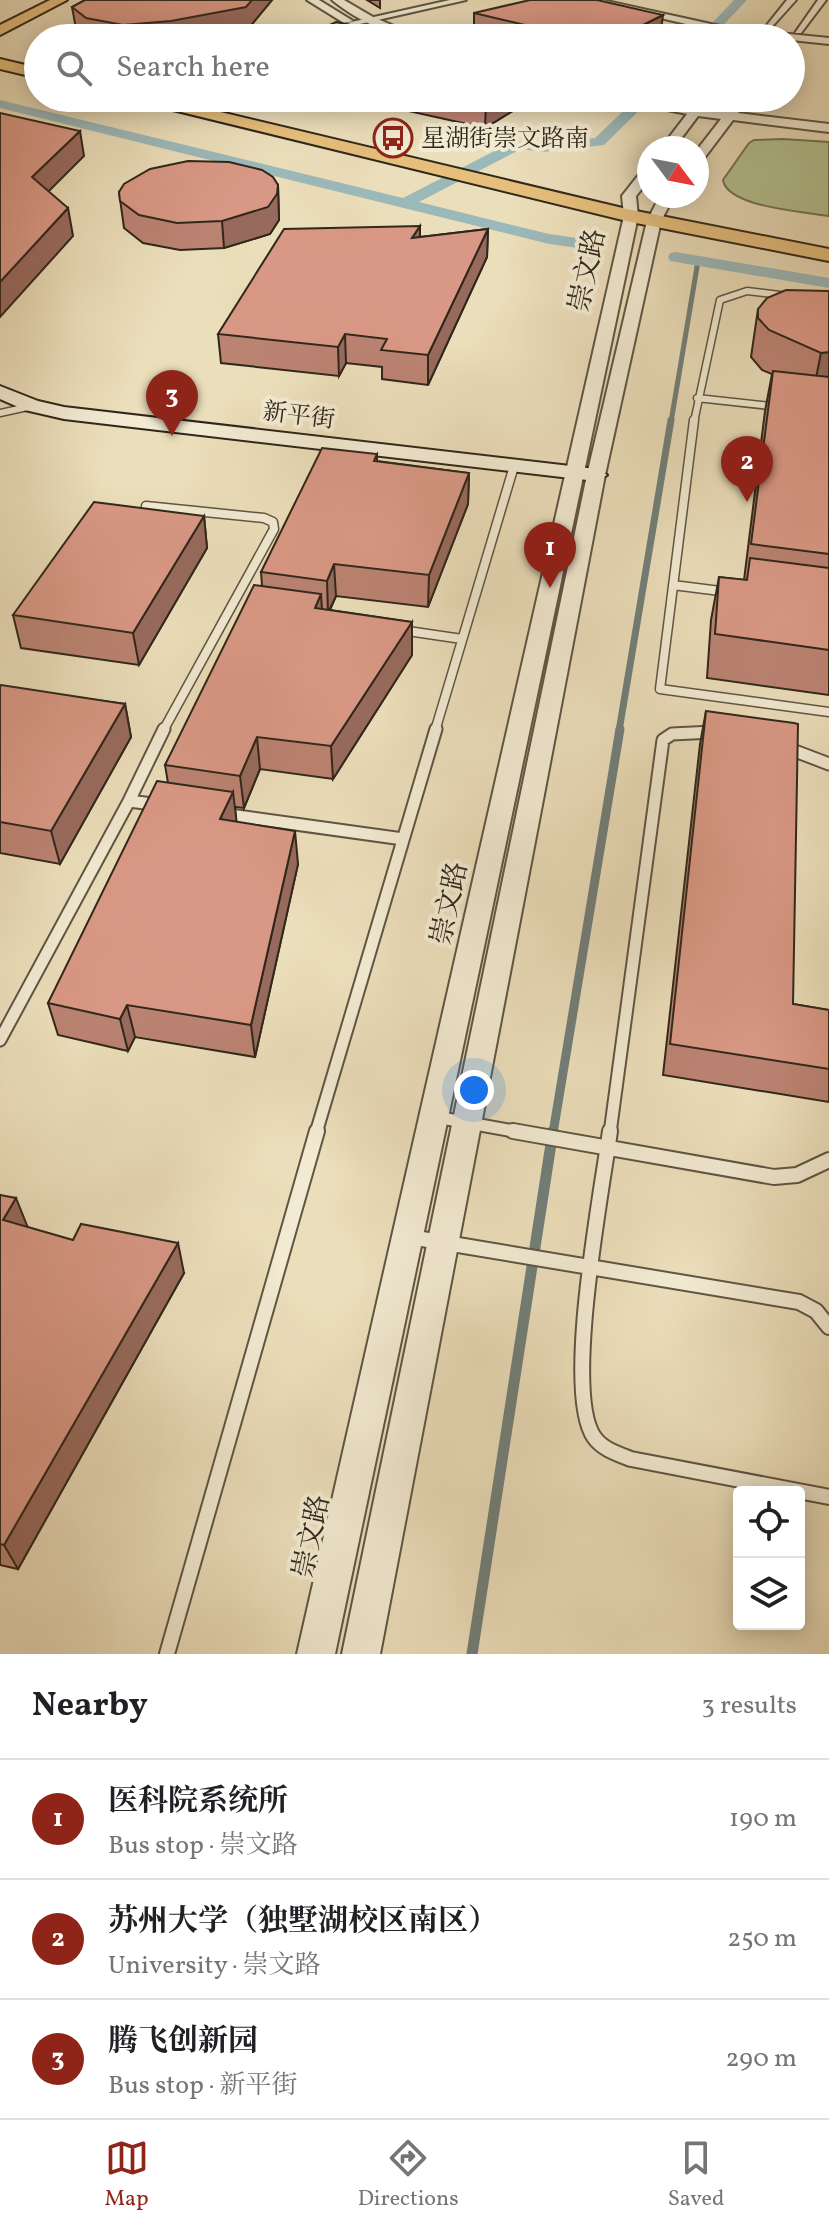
<!DOCTYPE html>
<meta charset="utf-8">
<style>
:root{--surface:#fff;--page:#f2f2f2;--text:#202124;--muted:#757577;--line:#e0e0e0;--accent:#8f2418}
body{margin:0;font-family:Vollkorn,"Noto Serif SC",serif;background:var(--page);color:var(--text)}
.controls{position:absolute;right:24px;bottom:24px;display:grid;overflow:hidden;border-radius:8px;box-shadow:0 4px 20px #0003}
.controls button{width:72px;height:72px;display:grid;place-items:center;padding:0;border:0;border-bottom:2px solid var(--line);background:var(--surface);color:var(--text);font:40px sans-serif}
.compass{position:absolute;left:637px;top:136px;width:72px;height:72px;border-radius:50%;background:var(--surface);box-shadow:0 4px 20px #0003;rotate:122deg}
.you{position:absolute;left:474px;top:1090px;width:28px;height:28px;margin:-20px;border:6px solid #fff;border-radius:50%;background:#1a73e8;box-shadow:0 0 0 12px #1a73e833}
.badge{display:grid;place-items:center;width:52px;height:52px;border-radius:50%;background:var(--accent);color:#fff;font-size:26px;font-weight:700}
.pin{position:absolute;translate:-50% -66px;filter:drop-shadow(0 2px 4px #0008)}
.pin::after{content:'';position:absolute;top:42px;width:28px;height:24px;background:inherit;clip-path:polygon(0 0,100% 0,50% 100%)}
.list{margin:0;padding:0;list-style:none}
h2{display:flex;justify-content:space-between;align-items:center;height:104px;margin:0;padding:0 32px;font-size:34px}
h2 small{font-size:26px;font-weight:400;color:var(--muted)}
.list li{display:grid;grid-template-columns:52px 1fr auto;gap:24px;align-items:center;box-sizing:border-box;height:120px;padding:0 32px;border-top:2px solid var(--line)}
.list b{display:block;font-size:30px;white-space:nowrap}
.list p{margin:0;font-size:26px;white-space:nowrap;color:var(--muted)}
.list em{font-size:26px;font-style:normal;color:var(--muted)}
.icon{flex:none;width:44px;height:44px;fill:none;stroke:currentColor;stroke-width:2;stroke-linecap:round;stroke-linejoin:round}
.map{position:relative;flex:none;width:829px;height:1654px;overflow:hidden}
.search{position:absolute;background:var(--surface);box-shadow:0 4px 20px #0003;left:24px;right:24px;top:24px;height:88px;display:flex;align-items:center;gap:20px;box-sizing:border-box;padding:0 28px;border-radius:44px;color:var(--muted);font-size:30px}
.sheet{height:464px;background:var(--surface)}
nav{display:flex;justify-content:space-around;align-items:center;box-sizing:border-box;height:112px;border-top:2px solid var(--line);background:var(--surface);font-size:22px;color:var(--muted)}
nav a{display:grid;justify-items:center;gap:4px}
nav .on{color:var(--accent)}
.map>svg:first-child{display:block}
</style>
<div class="map">
<svg width="829" height="1654" viewBox="0 0 829 1654">
<rect width="100%" height="100%" fill="#ebdeba"/>
<filter id="stains"><feTurbulence type="fractalNoise" baseFrequency=".0025" numOctaves="4"/><feColorMatrix values="0 0 0 0 .2 0 0 0 0 .09 0 0 0 0 .02 0 0 0 .5 -.17"/></filter>
<radialGradient id="worn" r=".72"><stop offset=".6" stop-color="#630" stop-opacity="0"/><stop offset="1" stop-color="#630" stop-opacity=".3"/></radialGradient>
<path fill="#b5c291" stroke="#727456" stroke-width="2" d="M783,139L829,142V216C805,212 727,207 723,180L749,143L754,140Z"/>
<g fill="none" stroke-linecap="round" stroke-linejoin="round">
<path stroke="#717f7a" stroke-width="5" d="M671,422L698,261"/>
<path stroke="#717f7a" stroke-width="7" d="M619,731L671,420"/>
<path stroke="#717f7a" stroke-width="9" d="M553,1133L620,729"/>
<path stroke="#717f7a" stroke-width="11" d="M472,1654L553,1131"/>
<path fill="#9cb9ba" fill-rule="evenodd" d="M734,0H747L711,38H698Z
M637,98H652L604,145L543,152L521,149L419,202L549,234L598,241L600,245L598,249L592,250L549,244L0,108V100L403,198L514,141L543,144L595,138Z
M676,252L829,278V288L670,261L668,257L670,253Z"/>
<g stroke="#5f5543" stroke-width="9">
<path id="service-far3" d="M697,398L779,407
M0,413L32,406
M694,422L720,300L747,291L788,296"/>
</g>
<g stroke="#5f5543" stroke-width="11">
<path id="service-far2" d="M694,420L660,689L829,712
M146,506L264,518L273,522L274,529L163,731
M673,585L728,592
M401,630L462,639
M435,731L514,466"/>
</g>
<g stroke="#5f5543" stroke-width="15">
<path id="service-far1" d="M787,748L829,764
M129,801L160,805
M223,814L403,839
M0,1040L129,801L164,729
M436,1117L525,1133
M316,1133L436,729
M610,1133L663,740L672,734L713,732"/>
</g>
<g stroke="#5f5543" stroke-width="18">
<path id="service" d="M513,1131L774,1177L797,1175L829,1160
M610,1131C602,1191 563,1392 594,1437C602,1449 618,1454 631,1459L829,1497
M410,1237L799,1302L816,1311L829,1327
M167,1654L317,1131"/>
</g>
<g stroke="#5f5543" stroke-width="4">
<path id="minor" d="M450,0H466L351,26L347,23Z
M787,0H796L769,30H763Z
M818,0H826L801,33H795Z"/>
</g>
<g stroke="#5f5543" stroke-width="4">
<path id="tertiary" d="M307,0H319L353,21L344,23Z
M332,0H344L373,17L422,38C392,38 355,19 332,0Z
M583,0H602L729,28L829,38V44L791,40V38L729,34Z
M608,98H635L692,108L702,99L708,103L703,109L727,112L738,98H750L738,113L829,124V132L733,120L702,161L697,162V150L721,119L698,116L674,148H661L687,114Z
M649,167V180L636,196L638,216L335,1654H297L624,216L622,196L644,168Z
M660,196H674L661,221L605,475L380,1654H342L587,475L647,221Z"/>
</g>
<g stroke="#30271b" stroke-width="4">
<path id="secondary" d="M0,386L38,401L64,407L596,469L607,475L596,481L64,419L25,410L0,399Z"/>
</g>
<g stroke="#30271b" stroke-width="4">
<path id="primary" d="M50,0H67L0,35V25Z
M0,59L38,68V78L0,69Z
M134,98H162L631,210L829,249V261L631,222L136,101Z"/>
</g>
<use href="#service-far3" stroke="#f2ead2" stroke-width="6"/>
<use href="#service-far2" stroke="#f2ead2" stroke-width="8"/>
<use href="#service-far1" stroke="#f2ead2" stroke-width="11"/>
<use href="#service" stroke="#f2ead2" stroke-width="14"/>
<use href="#minor" fill="#f2ead2" fill-rule="evenodd"/>
<use href="#tertiary" fill="#f2ead2" fill-rule="evenodd"/>
<use href="#secondary" fill="#f2ead2" fill-rule="evenodd"/>
<use href="#primary" fill="#e6bf7d" fill-rule="evenodd"/>
</g>
<path fill="#bb8372" stroke="#30271b" stroke-width="2" d="M85,0H272L248,29L203,38H86L76,29L72,7Z
M367,0H380V8Z
M474,13L660,37L484,38L474,35Z
M350,98H534L485,128Z
M278,185L279,220L270,234L224,248L180,250L143,243L124,228L119,192Z
M420,226V237L488,229L487,257L428,385L382,379V367L346,363L339,376L221,363L218,334Z
M829,291V695L707,678L711,620L719,577L744,580L765,411L772,374L762,370L751,357L758,309Z
M377,454V461L469,473L468,504L428,607L336,596L330,610L412,622V655L333,779L260,769L244,808L235,807L236,822L298,864L255,1057L135,1037L128,1051L58,1035L48,1003L168,783L165,765L262,586L261,572Z
M204,516L207,548L139,665L21,648L13,615Z
M0,687L125,704L131,737L60,864L0,853Z
M706,711L793,1004L829,1010V1102L663,1075L700,744Z
M0,1195L27,1227L184,1273L18,1569L0,1565Z"/>
<path fill="#986a5d" stroke="#30271b" stroke-width="2" d="M252,0H272L248,29L203,38H125L123,25Z
M663,15L660,37L659,38H617Z
M495,98H534L485,128L486,103Z
M80,131L84,156L36,204L32,177Z
M278,185L279,220L270,234L224,248L222,221Z
M68,208L73,236L0,317V282Z
M420,226V253L412,238Z
M488,229L487,257L428,385V355Z
M345,334L346,363L339,376L338,347Z
M829,352V389L813,393L821,353Z
M469,473L468,504L428,607L429,575Z
M204,516L207,548L139,665L133,633Z
M334,564L336,596L328,613L327,581Z
M321,594L323,626L315,608Z
M412,622V655L333,779L331,746Z
M125,704L131,737L60,864L51,831Z
M257,737L260,769L244,808L240,776Z
M233,792L237,825L220,819Z
M295,831L298,864L255,1057L251,1025Z
M127,1005L135,1037L128,1051L120,1019Z
M16,1198L28,1228L3,1220Z
M178,1243L184,1273L18,1569L4,1545Z"/>
<path fill="#d99885" stroke="#30271b" stroke-width="2" d="M85,0H252L246,7L171,21L123,25L86,18L72,7Z
M530,0H597L663,15L617,38H580L474,13Z
M336,22L416,38H274L289,31L308,35Z
M462,98H495L486,103Z
M0,113L80,131L32,177L68,208L0,282Z
M188,161L229,162L262,170L273,177L278,185L277,194L268,207L222,221L177,223L139,215L120,201L119,192L124,184L150,169Z
M420,226L412,238L488,229L428,355L381,350L387,339L345,334L338,347L218,334L284,229Z
M786,290L829,291V352L821,353L769,330L758,318V309L767,298Z
M773,371L829,377V554L751,544Z
M322,448L377,454L374,461L469,473L429,575L334,564L327,581L261,572Z
M94,502L204,516L133,633L13,615Z
M750,558L829,568V650L715,634L719,577L747,580Z
M254,585L321,594L315,608L412,622L331,746L257,737L240,776L165,765Z
M1,685L125,704L51,831L0,822V687Z
M706,711L794,723L798,724L793,1004L829,1010V1069L670,1044Z
M157,781L233,792L220,819L295,831L251,1025L127,1005L120,1019L48,1003Z
M0,1195L16,1198L3,1220L73,1240L81,1224L178,1243L4,1545L0,1544Z"/>
<defs>
<g id="bus-ring" transform="scale(2)"><circle r="9.5" fill="#f2ead2" stroke="#8f2418" stroke-width="1.5"/><path d="M-5-6H5V4H4V6H2V4H-2V6H-4V4H-5ZM-3.5-4V0h7V-4ZM-3.5 1.2v1.5H-2V1.2ZM2 1.2v1.5H3.5V1.2Z" fill="#8f2418"/></g>
</defs>
<g fill-rule="evenodd">
<use href="#bus-ring" x="393" y="138"/>
</g>
<g text-anchor="middle" stroke-width="8" stroke-linejoin="round" paint-order="stroke">
<g font-size="24" fill="#30271b" stroke="#f2ead2" text-anchor="start">
<text x="421" y="146">星湖街崇文路南</text>
</g>
<g font-size="24" fill="#30271b" stroke="#f2ead2">
<text transform="translate(299 415) rotate(7)" y="8">新平街</text>
</g>
<g font-size="28" fill="#30271b" stroke="#f2ead2">
<text transform="translate(586 270) rotate(-78)" y="10">崇文路</text>
<text transform="translate(448 903) rotate(-78)" y="10">崇文路</text>
<text transform="translate(310 1536) rotate(-78)" y="10">崇文路</text>
</g>
</g>
<rect width="100%" height="100%" filter="url(#stains)"/>
<rect width="100%" height="100%" fill="url(#worn)"/>
</svg>
<div class="controls">
<button><svg class="icon" aria-label="locate" viewBox="0 0 24 24"><circle cx="12" cy="12" r="6"/><path d="M12 2v4M12 18v4M2 12h4M18 12h4"/></svg></button>
<button><svg class="icon" aria-label="layers" viewBox="0 0 24 24"><path d="M12 4l9 5-9 5-9-5zM3 14l9 5 9-5"/></svg></button>
</div>
<svg class="compass" viewBox="-18 -18 36 36"><path d="M0-13l5 13h-10z" fill="#e53935"/><path d="M0 13l5-13h-10z" fill="#757577"/></svg>
<div class="you"></div>
<div class="pin badge" style="left:550px;top:588px">1</div>
<div class="pin badge" style="left:747px;top:502px">2</div>
<div class="pin badge" style="left:172px;top:436px">3</div>
<div class="search"><svg class="icon" aria-label="search" viewBox="0 0 24 24"><circle cx="10" cy="10" r="6"/><path d="M15 15l6 6"/></svg>Search here</div>
</div>
<section class="sheet">
<h2>Nearby<small>3 results</small></h2>
<ul class="list">
<li><span class="badge">1</span><div><b>医科院系统所</b><p>Bus stop · 崇文路</p></div><em>190 m</em></li>
<li><span class="badge">2</span><div><b>苏州大学（独墅湖校区南区）</b><p>University · 崇文路</p></div><em>250 m</em></li>
<li><span class="badge">3</span><div><b>腾飞创新园</b><p>Bus stop · 新平街</p></div><em>290 m</em></li>
</ul>
</section>
<nav>
<a class="on"><svg class="icon" aria-label="map" viewBox="0 0 24 24"><path d="M3 6l6-2 6 2 6-2v14l-6 2-6-2-6 2zM9 4v14M15 6v14"/></svg>Map</a>
<a><svg class="icon" aria-label="directions" viewBox="0 0 24 24"><path d="M12 3l9 9-9 9-9-9zM9 14v-3h6M13 9l2 2-2 2"/></svg>Directions</a>
<a><svg class="icon" aria-label="saved" viewBox="0 0 24 24"><path d="M7 4h10v16l-5-4-5 4z"/></svg>Saved</a>
</nav>
